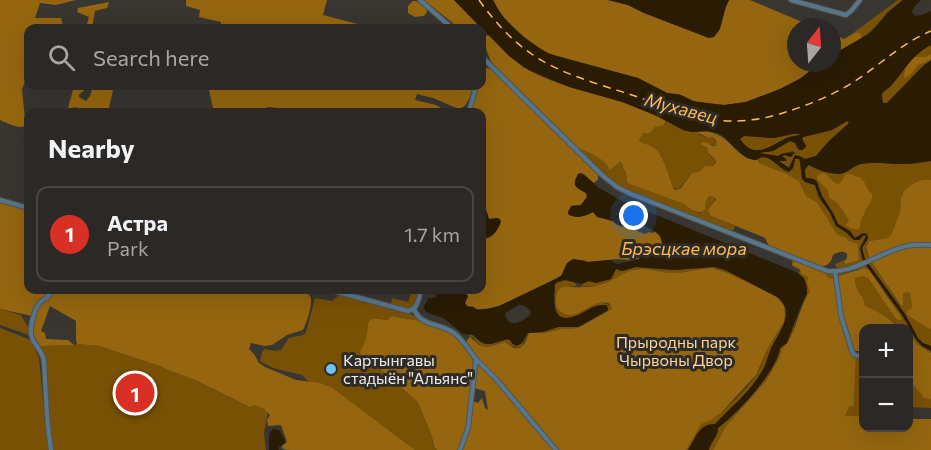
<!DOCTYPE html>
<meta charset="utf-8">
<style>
:root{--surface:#2b2825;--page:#373432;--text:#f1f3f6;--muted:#a6a6a7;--line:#474442;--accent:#d93025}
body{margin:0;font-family:Commissioner,sans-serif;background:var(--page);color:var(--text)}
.controls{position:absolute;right:18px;bottom:18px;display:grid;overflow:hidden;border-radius:12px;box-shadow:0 6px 24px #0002}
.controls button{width:54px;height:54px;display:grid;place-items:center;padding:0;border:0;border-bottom:2px solid var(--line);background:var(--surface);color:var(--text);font:30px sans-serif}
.compass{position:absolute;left:787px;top:18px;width:54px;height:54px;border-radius:50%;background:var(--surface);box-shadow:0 6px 24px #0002;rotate:17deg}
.you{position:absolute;left:634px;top:216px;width:21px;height:21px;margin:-15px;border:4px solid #fff;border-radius:50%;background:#1a73e8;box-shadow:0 0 0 9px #1a73e833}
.badge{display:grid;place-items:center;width:39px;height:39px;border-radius:50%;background:var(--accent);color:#fff;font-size:20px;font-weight:700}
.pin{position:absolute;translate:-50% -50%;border:3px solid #fff;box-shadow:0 2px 6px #0006}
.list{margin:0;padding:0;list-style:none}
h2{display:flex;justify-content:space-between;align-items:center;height:78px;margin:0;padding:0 24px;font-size:26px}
h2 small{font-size:20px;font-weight:400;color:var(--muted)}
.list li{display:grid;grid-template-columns:39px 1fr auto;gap:18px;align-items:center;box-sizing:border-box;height:96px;margin:0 12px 12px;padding:0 12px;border:2px solid var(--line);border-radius:12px}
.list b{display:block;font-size:22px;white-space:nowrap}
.list p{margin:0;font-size:20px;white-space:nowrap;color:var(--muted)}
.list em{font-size:20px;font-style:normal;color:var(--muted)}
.icon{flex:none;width:33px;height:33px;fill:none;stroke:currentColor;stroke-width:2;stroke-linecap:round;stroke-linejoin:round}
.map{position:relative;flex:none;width:931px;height:450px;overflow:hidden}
.search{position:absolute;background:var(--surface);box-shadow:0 6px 24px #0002;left:24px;top:24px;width:462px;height:66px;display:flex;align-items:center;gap:15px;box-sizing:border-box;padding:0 21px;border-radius:12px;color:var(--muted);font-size:22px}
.panel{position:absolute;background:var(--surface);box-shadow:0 6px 24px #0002;left:24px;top:108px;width:462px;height:186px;border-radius:12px}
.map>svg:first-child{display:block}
</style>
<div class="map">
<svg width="931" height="450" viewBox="0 0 931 450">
<rect width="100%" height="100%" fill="#393631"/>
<path fill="#795105" d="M898,0H903C898,4 892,8 887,13C878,23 872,31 861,39V37L856,32L853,33Z
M931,45V60L923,66L887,103H883L882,93C899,78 910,55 931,45Z
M666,121L683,130L697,132L700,135L707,137L711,136L717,143L716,146L710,144L705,147L708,150L709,155L716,160L713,166H705L700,171L692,173L678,190L673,187C669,177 664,157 657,150C652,145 644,145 639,141L643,133H650L655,127L666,124Z
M847,121L849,122L848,124L829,141L816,156L805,159L799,156H794L789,168L779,161H786L787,160L782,156L785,155L791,157L795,153L793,151L781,154L777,157L759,153L773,151L790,141L795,143L799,150L805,148L806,146L802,139L803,137L832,130Z
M799,133V135C796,136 792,136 789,137C772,144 755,162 740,139L744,136L774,138Z
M575,145C586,153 604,155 610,170L620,162L622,163L623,168L626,173L627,182L629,184L684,204L696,212L700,213L705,210C706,205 705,198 710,195L714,197L716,202L710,208L711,216L735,226L734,230H728L622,189L606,177Z
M762,157C775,159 778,168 789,172L793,168L795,159L798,158L800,160L802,179L805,182L815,185L819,197L830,213L836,226L847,233L854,240H859L864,235L866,236L860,247L862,259L902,315L915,338L917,336L905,314L864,257L862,248L868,239L867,235L864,233L855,238L850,231L838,224L833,213L822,196L817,182L814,179L806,178L805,169L809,165C817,170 830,174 840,174C848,173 852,166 861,164C875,161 889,164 903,164C912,164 922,162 931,161V180C919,180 903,185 901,199C900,204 901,204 901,208C900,217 894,227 891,235L887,238L869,241C864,246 866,252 869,258L900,306L903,305V294L907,292L910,293L912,307L911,310H908L906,313L907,315L931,330V353L917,344L908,328L905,326L898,327C889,317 878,311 865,306L863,297L859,293L855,282V278C860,275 864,275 868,278L896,319L900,321L902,320V318L887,295L867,269C858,267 842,273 835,279L828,278L825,273L797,262H793L792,265C795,267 798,267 800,269C803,272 804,275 808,277C807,282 811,288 810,292C810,295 804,301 802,304C794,318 795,338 782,349L781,357L766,381L726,426L713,450H709C710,442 718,437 718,428C737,414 778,371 780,348L787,343L800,308L807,292L805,281L799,273L800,270L792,266V261L794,260C827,272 830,276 863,263L862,262L841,269L836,267L835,264L837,263L845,260L844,262L847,264L858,260L859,257L858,244L849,241L845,237L837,234L817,202L806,196L799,181L785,173L759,163L758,159Z
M709,266L720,268L729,272L776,296C796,312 781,329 772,346C768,354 767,364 762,372C750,392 731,408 715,424C699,424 696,438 688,450H686C688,443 697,427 702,423C709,419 715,419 722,412C732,403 749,386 756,375C762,366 764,356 769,346C774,338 780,331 783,323C790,305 775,296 761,290C744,282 726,268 706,268C694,269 682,274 670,273C658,272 647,267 634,270C621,272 611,284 597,286C585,288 572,284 561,288C553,299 555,306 565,314C581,315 597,295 611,306L612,309L610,312L578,328L562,329L543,333H529C520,347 524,353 505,342C492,344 482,353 473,337H470L469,334C475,336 476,340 481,342C491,346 505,338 510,340C511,341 512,343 512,344L522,343L528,333L543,332L558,327L581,326L608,311L607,306C594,303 588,311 576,316C552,326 554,300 555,285L556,283L565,280L574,282L577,286L581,287L584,282L589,281L596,283L611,279L616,269L622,271L636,267L672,270Z
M412,290H419L416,304L410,309L392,305L391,304L392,298L408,302Z
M340,294L407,312L416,317L424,324L412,319L394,316L386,320L377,318L369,356L387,376L418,402L432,437L433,446L437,450H415L327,385L309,382L302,375L273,368L260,361L262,353L264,349L275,351L281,350L289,338L303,335L306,332L315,298L332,301Z
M0,309L21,315L28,327L29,335L0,325Z
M0,328L31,340L39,358L45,423L49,450H0Z
M77,344L99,346L160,366L170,371L193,379L250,407L255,405L264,409L268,412L264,433L266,450H53L46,389L45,357L40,346L74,345Z
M856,357L863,358V416H845L849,406H854Z
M909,380L924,398L931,399V408L909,407L908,392L913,391V390H909Z"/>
<path fill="#95660f" d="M0,0H76L56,5L40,3L35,18H61L63,26L74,28H28V74L22,89L25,120L28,122V125C20,130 9,124 0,120Z
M186,0H327L323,15L373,28H220L221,22L199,17L200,10L186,6Z
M424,0H454L477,24L478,28H459Z
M493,0H608L628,5L644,13L709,38C724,31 722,14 729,0H750L814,27H796V63H820L801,78L788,86L746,102L724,105L699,103L678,94L667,93L638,78L561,58L545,52L524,37L502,16Z
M413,1H416L426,9L427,12L424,16L415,17L408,13V6Z
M109,2L107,8L95,11L92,28H83L87,24L89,17L77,12L78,8Z
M856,32L861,34V39L832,55V34L844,39Z
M489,35C501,45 510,58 523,67C548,82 578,89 606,97C627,102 648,111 666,121L664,125L655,127L650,133H643L639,141C643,144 648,144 653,147C663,152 669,177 673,187L675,190L680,189L692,173L700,171L705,166H713L716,162L715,159L709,154L707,148L701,144V143C708,141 711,147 716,146C718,142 715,139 712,137H707L698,133L697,132C731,127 733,161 758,160L759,163L785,173L799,181L806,196L817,202L837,234L845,237L849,241L858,244L859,259L857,261L846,264L844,262L847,258V254C844,250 837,252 833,255C831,264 827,267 817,266L769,246L765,238L763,237L711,216L708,210L716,200C716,197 712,196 709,196L706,201L705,210L701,212H698L692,210L684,204L629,184L627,182L626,173L623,168L622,163L620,162L610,170C604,157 589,153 578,148L493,65C488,57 488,50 482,43V39L485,36Z
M931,54V60L918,65L910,75L905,78L904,77L905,68L914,57H926Z
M487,68L492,70L598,175V180L593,183L584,174H578C572,187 576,187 586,193L587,197L581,205L572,206L568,212V214C577,219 585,216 593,212C599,220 610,217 617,225L625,226L630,223L632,222C638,230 633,230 645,234L649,232L653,233L656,231C661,237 664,242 661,250L654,251L647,247L640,252L639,259L631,262L630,260L616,259L589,262L582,260H571L566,265L561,276L499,306C486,309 479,311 467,306L465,303L468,296L464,292L463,290H482V234L488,238L490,237L501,222L499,218L489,219L486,210L482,207V112H470L478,86H482C482,79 479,70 487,68Z
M74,86H87L84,90L79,95V97L86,101L90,96L93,86H114L108,112H86V109L73,107L71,112H67Z
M208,86H473C470,95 469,106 459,109L433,98L417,94L415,100L436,105L448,112H307L297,110L268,107L257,112H214Z
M823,173C829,175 831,182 838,184L841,182L846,174C851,173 855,177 860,177C866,182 866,189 872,194C873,199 869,206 865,210C865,215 862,216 861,220C860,224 861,225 859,229H852L846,225L849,221C848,218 846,216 845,214C840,206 838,202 829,198L828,190L817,179L818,175Z
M923,180H931V330L907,315L906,313L908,310L911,309L912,307L910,293L907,292L903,294V305L901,306L869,258L866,247L869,241L887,238L891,235C894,228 897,220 900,212C901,207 900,203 901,198C903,188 914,182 923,180Z
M0,201L28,209V290H294C298,291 306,292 309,295C315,300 306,324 303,330L287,335L272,345L265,346L251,343L249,349L254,354L259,363L265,367L296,380L320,383L331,387L415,450H289L283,449L282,446L287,442L281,425L268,426L267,420L270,415L264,409L255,405L250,407L193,379L170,371L160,366L99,346L77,344L76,340V321L50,306L41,331L45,333L46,339L68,340L74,345L40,346L33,334L32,316L0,309Z
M793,262H797L825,273L828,278L835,279L841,275L864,268L869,270L902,318L901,321L896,319L868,278L862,276L855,278V282L859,293L863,297L865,306C878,311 889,317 897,327L904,326L908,328H864L863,351H851L853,357H856L854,406L849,407L845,416H863L864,428H908L909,419H931V450H713L726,426L766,381L780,357L782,349C797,335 797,309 810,292L807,282L808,277L802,274L800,269L792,265Z
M712,268L728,273L775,296L784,306L785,315L784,322L769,346L756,375L721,413L711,420L701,424L686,450H462L468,434L473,401L478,403L482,398L485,408L488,410L485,391L474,388L478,359L467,343V340L470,337C473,339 475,342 478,344C486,350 496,344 505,342L514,348H520L525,343L529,333H543L562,329L578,328L612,309L610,304C593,296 578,322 563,313C558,311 556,306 556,302C556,279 571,289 582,287C588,287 595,287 600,285C612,282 622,272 634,270C646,267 658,272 670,273C684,274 698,268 712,268Z
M392,316L416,320L428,326L448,331L457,338L471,354L474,366L467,424L459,450H437L434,447L432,437L418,402L387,376L369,356L366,358L360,353C361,348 365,344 366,339C371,322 362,316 387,320Z
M908,330L917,344L931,353V399L924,398L909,380Z"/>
<path fill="#2a1b03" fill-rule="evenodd" d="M454,0H493C503,22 528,43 550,54L638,78L667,93L681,95L692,101L724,105L746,102L780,89L801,78L820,63H832V55L870,33L876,27L888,12L903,0H921L914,7L912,12L915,16L921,15L931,11V45C912,54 904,72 890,87C887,89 884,91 882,94C881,97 882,100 883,103H887L923,66L931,60V161C922,162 912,164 903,164C889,164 875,161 861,164C852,166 848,173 840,174C830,174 817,170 809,165C804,168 804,174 806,178L814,179L817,182L822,196L833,213L838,224L850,231L855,238L863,233L867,234L868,238L862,248L865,259L905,314L918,338L923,343L931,346V351L922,346L917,341L902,315L863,261L860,249L866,236L864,235L859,240H854L847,233L836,226L830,213L819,197L815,185L805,182L802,179L800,162L799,159H795L793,168L789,172L784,170L769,158L762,157L755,160L747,158L734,147L723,136L717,133L707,131L691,132L683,130L657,116L622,102L569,87L529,70L510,57ZM847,121L849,122L848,124L829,141L816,156L805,159L799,156L795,155L789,168L779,161H786L787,160L782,156L785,155L790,157L795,152L781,154L779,156L759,153L773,151L790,141L795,143L799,150H802L805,148L806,146L802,139L803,137L832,130ZM792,134H800L799,135C796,136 792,136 789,137C772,144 755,162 740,139L744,136L774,138Z
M608,0H729L725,8L720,29L714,37L709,38L644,13L628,5Z
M581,173L588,178L599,188L622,201L796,272L804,278L807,287V294L800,308L787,343L780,348C777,371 737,414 718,428C718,437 710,442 709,450H688C696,437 699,424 715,424C731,407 751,391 762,371C767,363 768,353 773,345C781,330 794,313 779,298L725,270L714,267L675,270L636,267L622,271L616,269L611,279L596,283L589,281L582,284L565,280L557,282L555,284C554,300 550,325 575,316C588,312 591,304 607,305L608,310L578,327H558L543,332L528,333L522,343L517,346C512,345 512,341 508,339C492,343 486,350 474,335L463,334C456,329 451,323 443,318C437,315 430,315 425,311L424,306L429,298H433L437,297L434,290H463L464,292L468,296L465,303L467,306L474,307L477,310L488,309L499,306L556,279L562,275L567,263L573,259L580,260L587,262L611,260L617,264L639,259L641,252L647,247L656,251L661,250C667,231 646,227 632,222L624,227L620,226L613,221L597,217L593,212C585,216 578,219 569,215L568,212L571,206L581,205L587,197L586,193C576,187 571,187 578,174ZM519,305C524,305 529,308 531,312L530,315C522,322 507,330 505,313Z
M482,207L486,210L489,219L497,218L501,221C499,228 494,237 486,238L482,234Z
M273,429L279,430L285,440V443L278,448L279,450H269V434Z"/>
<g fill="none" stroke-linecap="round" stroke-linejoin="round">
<path stroke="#febb54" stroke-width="1.5" stroke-dasharray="8 6" stroke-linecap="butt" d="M479,0C494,21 512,41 533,55C564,76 603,85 638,97C664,106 690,117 717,120C740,123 767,119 789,111C811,104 835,94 855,81C881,64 902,43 931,31"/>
<g stroke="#56534e" stroke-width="6">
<path id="minor" d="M420,0L452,28
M791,0L846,15L851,11L860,0
M482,57L603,176L617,187L631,194L827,271C855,274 881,251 907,246C915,244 923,245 931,245
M469,112L476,86
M0,200L28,208
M835,271L841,316L852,351L854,355L864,357
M330,290L408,311C418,309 419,298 421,290
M414,309C421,327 441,323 454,333C463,340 469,350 476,359L468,428L460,450
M476,359L496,379L556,450
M863,417L864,397
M51,450C46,420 46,391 44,362C43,350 34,346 32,337C29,331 32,321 34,314C39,297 47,302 53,290"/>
</g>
<use href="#minor" stroke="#56778c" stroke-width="4"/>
</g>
<circle fill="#6fc2f4" stroke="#2f2c27" stroke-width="2" cx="331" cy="369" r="6"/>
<g text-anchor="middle" stroke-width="6" stroke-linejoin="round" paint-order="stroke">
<g font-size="16" fill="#fcd49c" stroke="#2f2c27">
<text x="676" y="348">Прыродны парк<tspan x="676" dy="18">Чырвоны Двор</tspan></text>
</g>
<g font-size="16" fill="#eeece9" stroke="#2f2c27" text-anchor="start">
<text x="343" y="366">Картынгавы<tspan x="343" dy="18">стадыён "Альянс"</tspan></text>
</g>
<g font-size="18" font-style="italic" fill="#febb54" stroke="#2f2c27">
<text transform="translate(681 109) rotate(15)" y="6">Мухавец</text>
<text x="684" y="255">Брэсцкае мора</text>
</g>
</g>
</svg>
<div class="controls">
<button>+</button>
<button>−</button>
</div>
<svg class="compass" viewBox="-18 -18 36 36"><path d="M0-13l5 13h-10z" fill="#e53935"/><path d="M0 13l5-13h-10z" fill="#a6a6a7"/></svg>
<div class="you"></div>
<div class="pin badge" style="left:135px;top:393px">1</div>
<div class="search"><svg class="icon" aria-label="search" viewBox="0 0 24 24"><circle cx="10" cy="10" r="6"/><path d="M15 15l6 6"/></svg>Search here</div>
<section class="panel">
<h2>Nearby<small></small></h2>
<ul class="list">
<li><span class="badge">1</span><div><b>Астра</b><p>Park</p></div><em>1.7 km</em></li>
</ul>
</section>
</div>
